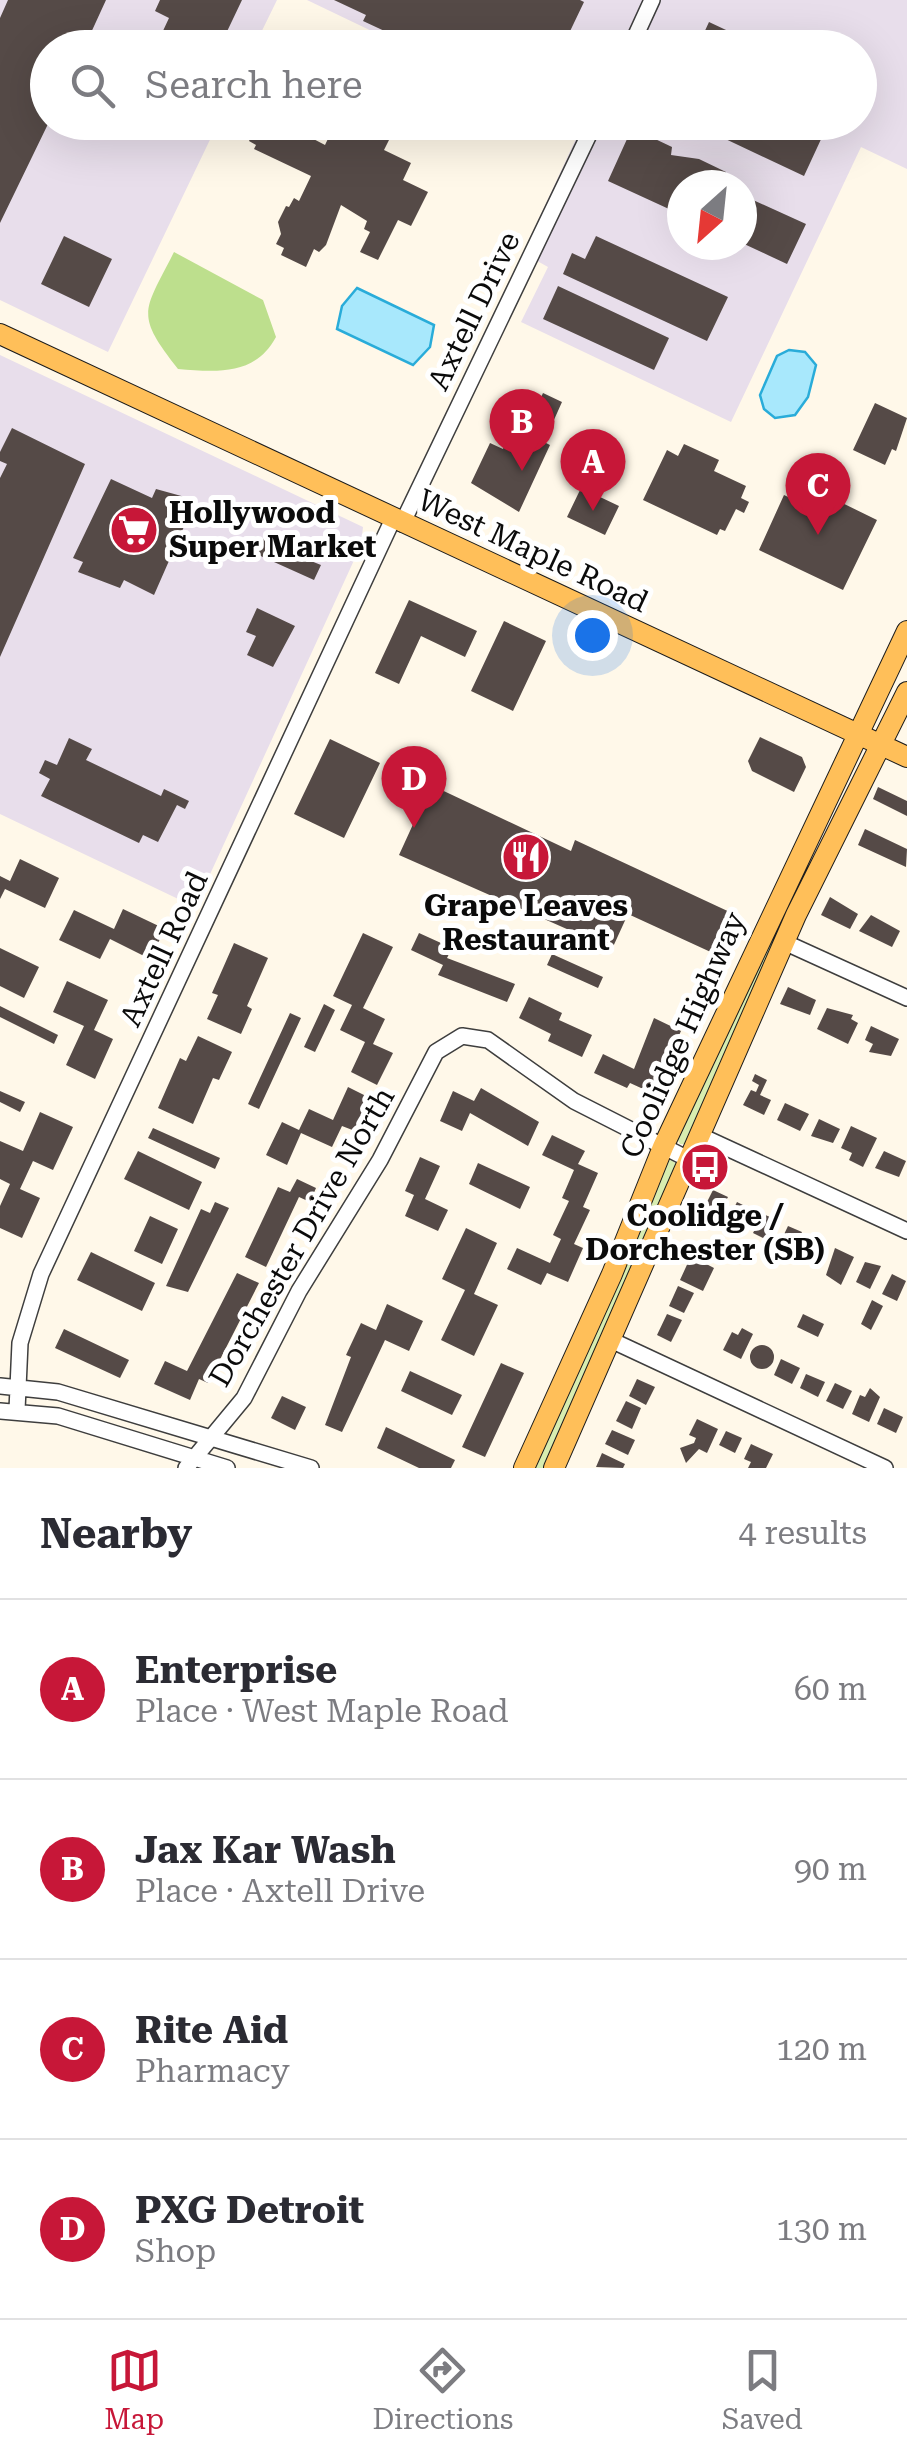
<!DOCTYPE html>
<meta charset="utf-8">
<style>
:root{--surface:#fff;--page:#f7f7f7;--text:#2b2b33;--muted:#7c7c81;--line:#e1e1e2;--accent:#c71738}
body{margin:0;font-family:"Roboto Serif",serif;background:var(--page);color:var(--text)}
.compass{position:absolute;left:667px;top:170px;width:90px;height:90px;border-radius:50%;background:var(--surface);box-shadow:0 10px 40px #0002;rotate:207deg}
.you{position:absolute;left:592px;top:635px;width:35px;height:35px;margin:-25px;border:8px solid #fff;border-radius:50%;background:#1a73e8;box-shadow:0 0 0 15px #1a73e833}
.badge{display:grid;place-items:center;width:65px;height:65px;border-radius:50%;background:var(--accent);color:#fff;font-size:32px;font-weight:700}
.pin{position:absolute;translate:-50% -82px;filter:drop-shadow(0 2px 5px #0008)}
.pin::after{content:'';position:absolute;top:52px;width:35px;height:30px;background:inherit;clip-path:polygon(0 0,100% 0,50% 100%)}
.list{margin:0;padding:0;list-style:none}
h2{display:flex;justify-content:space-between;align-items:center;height:130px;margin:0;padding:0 40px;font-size:42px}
h2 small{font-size:32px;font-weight:400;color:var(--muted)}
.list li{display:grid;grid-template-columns:65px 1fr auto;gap:30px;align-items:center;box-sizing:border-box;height:180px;padding:0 40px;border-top:2px solid var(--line)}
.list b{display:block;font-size:38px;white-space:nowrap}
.list p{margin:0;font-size:32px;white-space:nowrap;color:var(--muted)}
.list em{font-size:32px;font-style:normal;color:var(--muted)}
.icon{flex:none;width:55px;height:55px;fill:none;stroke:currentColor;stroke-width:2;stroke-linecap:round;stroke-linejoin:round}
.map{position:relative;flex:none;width:907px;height:1468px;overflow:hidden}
.search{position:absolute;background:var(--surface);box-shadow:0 10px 40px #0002;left:30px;right:30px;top:30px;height:110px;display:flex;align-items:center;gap:25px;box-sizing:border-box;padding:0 35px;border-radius:55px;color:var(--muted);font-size:38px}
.sheet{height:850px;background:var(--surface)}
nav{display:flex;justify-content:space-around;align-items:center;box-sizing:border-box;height:140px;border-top:2px solid var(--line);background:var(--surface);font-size:28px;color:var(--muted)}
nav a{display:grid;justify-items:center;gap:5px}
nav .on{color:var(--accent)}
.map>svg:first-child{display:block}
</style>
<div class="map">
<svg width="907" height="1468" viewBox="0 0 907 1468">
<rect width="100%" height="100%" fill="#fff8e9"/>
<path fill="#e8deeb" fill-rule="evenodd" d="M0,0H277L254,47L48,48V122L218,123L108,352L0,300Z
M307,0H907V169L861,147L731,422L521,322L548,267L523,253L579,132L560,123L860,122V48L405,47ZM682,185H742V245H682Z
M0,355L363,527L361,545L195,907L0,814Z"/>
<path fill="#d8edb0" d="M778,921L781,924L685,1144H680L676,1137Z
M672,1160L676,1164L547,1468H533L666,1161Z"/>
<path fill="#bddf8d" d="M174,252L263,300L276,337C255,376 217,372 178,369C134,313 144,312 174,252Z"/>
<path fill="#a8e8fc" stroke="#29acd9" stroke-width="2.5" d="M357,288L434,325L430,347L413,365L337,329L342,306Z
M789,350L805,352L816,365L808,397L795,415L775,418L764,409L760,395L777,356Z"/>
<path fill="#554a47" d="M8,0H106L84,48H48V124L0,223V18Z
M160,0H242L222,42L209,36L204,48H155L169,18L155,11Z
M334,0H580L584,2L562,48H421L363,21L366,15Z
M709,22L741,37L739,44L747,48H697Z
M258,122H281L325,145L336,122H398L384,150L411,163L403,180L428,192L411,226L398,220L378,260L360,252L370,232L364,229L367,221L341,205L326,245L319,252L314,249L306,267L281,255L284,248L276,244L281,234L278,222L286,206L289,207L294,198L299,201L311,176L254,149L256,145L249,141Z
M700,122H829L804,176L698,126Z
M632,128L672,147L671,155L699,159L726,172L720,185H682V215L608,181Z
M742,195L806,224L787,264L742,243Z
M64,236L112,259L89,307L41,284Z
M596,236L728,297L707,341L563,274L572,253L585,259Z
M558,286L669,338L654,370L543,319Z
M543,393L562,402L544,442L550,445L519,512L471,483L490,443L503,449L506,441L518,447Z
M875,403L907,418L896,451L892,449L885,465L853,450Z
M12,428L85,464L0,657V478L7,464L0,461V452Z
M684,444L719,460L714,471L746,486L741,498L749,502L744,513L736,509L725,531L720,529L717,535L643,500L667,450L678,456Z
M111,479L152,498L156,489L185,497L190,513L154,595L124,580L120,588L78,572L83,562L73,558Z
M581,488L619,506L605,535L567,517Z
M784,495L822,513L830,497L877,520L843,590L759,550Z
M259,537L308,555L306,559L321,565L314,580L252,552Z
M409,600L477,631L465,657L421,636L399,684L375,673Z
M257,608L295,626L273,667L247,655L256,636L246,632Z
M504,621L546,641L513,711L471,691Z
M760,737L802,757L806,767L794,792L752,771L748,761Z
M69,738L92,749L86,760L161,796L164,789L189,801L185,809L177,805L158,842L143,835L139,843L41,796L50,779L39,773L45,760L57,765Z
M330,739L380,763L344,838L294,814Z
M431,785L571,851L575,840L734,914L715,954L628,914L612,949L399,855Z
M878,787L907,801V816L873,799Z
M865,829L907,849L906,867L858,845Z
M20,859L59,878L45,908L5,889L0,899V876L10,881Z
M830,897L858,914L850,929L821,915Z
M123,909L165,929L150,959L110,939L100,959L59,940L74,910L114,929Z
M871,915L900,931L892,947L859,931Z
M363,933L393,947L363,1008L385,1019L373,1044L393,1053L377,1085L351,1072L365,1042L340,1030L352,1005L333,996Z
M419,933L452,948L447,958L515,984L507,1002L438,975L443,965L411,950Z
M234,943L268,958L247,1006L252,1009L241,1034L207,1019L218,995L212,993Z
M0,948L39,967L24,998L0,986Z
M552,954L603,977L598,988L547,965Z
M67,981L108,1000L94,1030L113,1039L95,1079L66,1065L84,1026L53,1012Z
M788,987L816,1000L810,1015L780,1004Z
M529,997L562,1013L559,1020L592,1035L582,1057L548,1041L551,1034L519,1018Z
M324,1004L335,1010L315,1052L304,1047Z
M0,1006L58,1035L54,1044L0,1017Z
M827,1008L853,1015L851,1019L858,1023L848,1044L817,1029Z
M290,1013L301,1018L259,1109L248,1104Z
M654,1018L681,1031L652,1093L630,1083L627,1088L594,1073L603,1054L634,1069Z
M871,1026L899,1039L891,1056L869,1052L873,1044L865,1040Z
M198,1036L232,1052L219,1080L213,1078L193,1124L158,1108L180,1058L186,1061Z
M755,1074L767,1080L760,1095L771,1100L764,1115L743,1105L751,1090L756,1092L759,1085L752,1081Z
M348,1087L370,1098L355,1131L342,1126L332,1147L301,1133L287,1165L266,1155L282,1122L299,1130L309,1109L333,1120Z
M481,1088L539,1122L528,1146L470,1113L462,1131L440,1121L453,1091L474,1101Z
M0,1091L25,1102L20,1112L0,1102Z
M785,1103L809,1114L800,1131L777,1120Z
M40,1112L73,1127L53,1170L33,1161L20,1189L40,1198L22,1238L0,1228V1206L10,1184L0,1179V1141L23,1151Z
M819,1119L840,1129L833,1143L811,1136Z
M851,1126L877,1138L863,1167L849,1160L852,1153L841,1148Z
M153,1128L220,1158L215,1169L148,1138Z
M552,1135L585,1151L578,1164L598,1173L583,1207L590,1210L574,1244L583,1248L568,1282L547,1273L541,1285L507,1269L517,1248L550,1263L561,1239L553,1235L569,1201L562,1198L574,1170L542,1155Z
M138,1151L202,1182L189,1210L124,1179Z
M884,1151L906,1161L899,1177L875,1168Z
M420,1157L440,1166L425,1199L448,1210L438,1231L405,1216L414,1195L405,1191Z
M478,1163L530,1187L520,1209L469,1184Z
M297,1179L316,1188L310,1202L299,1197L266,1267L245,1257L278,1187L290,1192Z
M713,1190L728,1197L714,1222L705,1217L708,1212L703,1210Z
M215,1202L229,1208L188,1292L166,1286L201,1209L210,1213Z
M737,1202L751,1209L742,1229L727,1222Z
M763,1214L777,1220L767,1240L753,1233Z
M150,1216L178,1229L162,1264L134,1251Z
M788,1226L802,1232L792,1254L778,1247Z
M466,1228L497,1243L474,1294L498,1305L474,1356L441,1340L465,1290L442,1279Z
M814,1238L828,1245L819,1265L805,1258Z
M835,1248L854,1257L841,1285L826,1275Z
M91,1252L155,1283L142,1311L77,1280Z
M691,1256L714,1268L703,1291L680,1280Z
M865,1262L881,1266L870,1289L856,1282Z
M237,1273L259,1283L208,1383L199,1379L190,1400L154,1384L165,1361L187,1371Z
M892,1274L906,1281L897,1301L882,1294Z
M678,1286L694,1293L684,1313L669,1306Z
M872,1300L883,1306L871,1330L861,1324Z
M387,1304L423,1321L409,1351L385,1340L342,1432L325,1425L351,1357L346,1355L361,1323L376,1330Z
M667,1314L682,1320L671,1342L657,1335Z
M803,1314L824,1324L818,1337L797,1327Z
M742,1328L753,1334L741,1359L723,1350L732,1332L738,1335Z
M64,1329L129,1360L120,1378L55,1348Z
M750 1357a12 12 0 1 1 24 0a12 12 0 1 1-24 0Z
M781,1359L800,1368L792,1384L774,1375Z
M501,1363L524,1373L485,1457L462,1447Z
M410,1371L462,1395L452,1415L401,1391Z
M806,1374L825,1382L818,1397L800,1388Z
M637,1379L655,1387L646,1405L629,1396Z
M835,1383L852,1391L843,1409L826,1401Z
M870,1388L880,1397L869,1422L852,1414L860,1395L865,1397Z
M282,1396L306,1407L295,1430L271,1418Z
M626,1401L641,1408L632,1429L616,1421Z
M884,1408L903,1417L896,1433L877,1424Z
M697,1419L718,1429L707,1453L699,1449L686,1463L680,1448L694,1443L696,1438L689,1435Z
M386,1427L455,1460L451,1468H419L377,1448Z
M612,1430L635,1440L628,1455L605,1444Z
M726,1431L742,1438L735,1453L719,1445Z
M751,1444L773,1454L766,1468H748L751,1462L744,1459Z
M602,1453L625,1464L623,1468L596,1467Z"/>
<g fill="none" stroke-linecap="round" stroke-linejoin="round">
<g stroke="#3e3e3e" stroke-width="18">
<path id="minor" d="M630,48L652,0
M402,524L595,122
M784,942L907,998
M699,1135L907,1231
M613,1341L885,1468
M0,1386L58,1392L311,1468
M17,1410L20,1343L41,1274L393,519
M0,1411L58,1416L227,1468
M186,1468L244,1398L299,1291L380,1160L436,1052L462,1036L488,1040L574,1101L688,1159"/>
</g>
<g stroke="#1c1c1c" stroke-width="22">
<path id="major" d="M0,334L907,757
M524,1468L612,1274L663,1147L907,631
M554,1468L796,915L907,692"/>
</g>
<use href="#minor" stroke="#fff" stroke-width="15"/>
<use href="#major" stroke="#ffbf59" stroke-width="20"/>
</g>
<defs>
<g id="supermarket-disc" transform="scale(2.5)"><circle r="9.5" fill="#c71738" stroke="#fff"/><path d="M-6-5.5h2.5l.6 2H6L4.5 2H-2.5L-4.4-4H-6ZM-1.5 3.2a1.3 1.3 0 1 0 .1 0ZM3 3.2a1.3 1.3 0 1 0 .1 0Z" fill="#fff"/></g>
<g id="restaurant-disc" transform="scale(2.5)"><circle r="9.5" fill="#c71738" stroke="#fff"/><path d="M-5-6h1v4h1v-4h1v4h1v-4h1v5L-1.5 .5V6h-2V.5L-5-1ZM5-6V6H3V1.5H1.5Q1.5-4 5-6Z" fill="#fff"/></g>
<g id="bus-disc" transform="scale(2.5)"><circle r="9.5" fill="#c71738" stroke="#fff"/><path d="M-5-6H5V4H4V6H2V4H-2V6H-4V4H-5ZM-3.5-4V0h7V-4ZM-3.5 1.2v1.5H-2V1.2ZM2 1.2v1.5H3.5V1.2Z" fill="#fff"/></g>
</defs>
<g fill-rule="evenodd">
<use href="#supermarket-disc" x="134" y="530"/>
<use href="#restaurant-disc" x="526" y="857"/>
<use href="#bus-disc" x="705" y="1167"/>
</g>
<g text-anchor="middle" stroke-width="10" stroke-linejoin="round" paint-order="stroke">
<g font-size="30" fill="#0b0b0b" stroke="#fff">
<text transform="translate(474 311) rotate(-64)" y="10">Axtell Drive</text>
<text transform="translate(533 551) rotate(25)" y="10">West Maple Road</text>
<text transform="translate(164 949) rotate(-65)" y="10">Axtell Road</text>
<text transform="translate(683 1035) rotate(-66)" y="10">Coolidge Highway</text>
<text transform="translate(302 1237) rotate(-60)" y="10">Dorchester Drive North</text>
</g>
<g font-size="30" font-weight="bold" fill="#0b0b0b" stroke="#fff">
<text x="169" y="523" text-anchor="start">Hollywood<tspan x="169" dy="34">Super Market</tspan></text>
<text x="526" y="916">Grape Leaves<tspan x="526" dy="34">Restaurant</tspan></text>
<text x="705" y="1226">Coolidge /<tspan x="705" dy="34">Dorchester (SB)</tspan></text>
</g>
</g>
</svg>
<svg class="compass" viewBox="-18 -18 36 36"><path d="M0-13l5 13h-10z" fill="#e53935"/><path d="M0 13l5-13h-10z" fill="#7c7c81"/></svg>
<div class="you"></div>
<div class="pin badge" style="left:593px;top:511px">A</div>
<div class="pin badge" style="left:522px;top:471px">B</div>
<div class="pin badge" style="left:818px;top:535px">C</div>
<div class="pin badge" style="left:414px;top:828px">D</div>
<div class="search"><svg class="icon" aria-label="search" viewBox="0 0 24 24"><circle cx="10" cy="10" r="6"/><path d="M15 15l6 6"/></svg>Search here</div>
</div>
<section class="sheet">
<h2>Nearby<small>4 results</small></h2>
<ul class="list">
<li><span class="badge">A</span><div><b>Enterprise</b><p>Place · West Maple Road</p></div><em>60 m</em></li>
<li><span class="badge">B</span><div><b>Jax Kar Wash</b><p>Place · Axtell Drive</p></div><em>90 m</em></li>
<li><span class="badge">C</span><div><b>Rite Aid</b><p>Pharmacy</p></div><em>120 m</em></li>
<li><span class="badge">D</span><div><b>PXG Detroit</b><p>Shop</p></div><em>130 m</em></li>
</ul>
</section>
<nav>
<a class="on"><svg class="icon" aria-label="map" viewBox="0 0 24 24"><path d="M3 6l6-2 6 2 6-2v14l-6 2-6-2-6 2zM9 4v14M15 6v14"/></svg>Map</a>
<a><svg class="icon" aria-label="directions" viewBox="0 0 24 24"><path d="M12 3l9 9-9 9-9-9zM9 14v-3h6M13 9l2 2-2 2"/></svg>Directions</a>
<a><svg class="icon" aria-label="saved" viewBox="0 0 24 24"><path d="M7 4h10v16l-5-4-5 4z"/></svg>Saved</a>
</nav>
